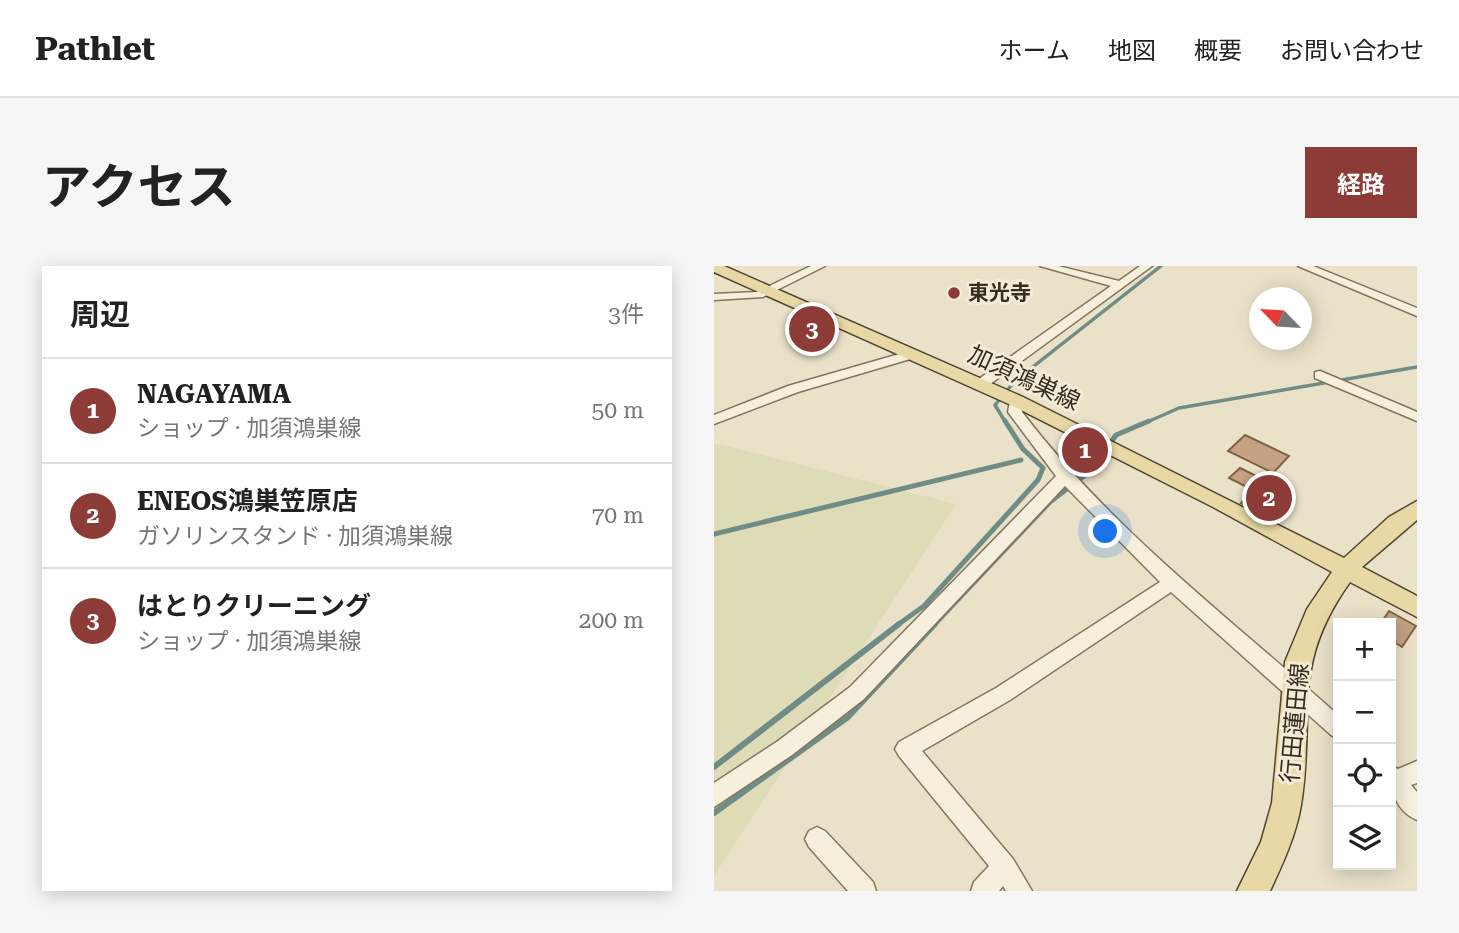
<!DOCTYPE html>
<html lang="ja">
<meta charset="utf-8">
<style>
:root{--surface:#fff;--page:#f6f6f6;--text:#222;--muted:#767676;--line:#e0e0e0;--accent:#8c3b36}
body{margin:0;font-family:"Roboto Serif","Noto Sans JP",serif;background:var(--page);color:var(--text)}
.controls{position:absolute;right:21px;bottom:21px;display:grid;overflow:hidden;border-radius:0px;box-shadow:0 4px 18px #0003}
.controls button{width:63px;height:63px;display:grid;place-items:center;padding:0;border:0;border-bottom:2px solid var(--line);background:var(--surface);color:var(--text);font:35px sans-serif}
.compass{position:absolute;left:535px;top:21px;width:63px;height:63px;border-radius:50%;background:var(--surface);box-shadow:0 4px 18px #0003;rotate:295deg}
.you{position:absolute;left:392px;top:266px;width:24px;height:24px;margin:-18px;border:5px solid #fff;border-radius:50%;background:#1a73e8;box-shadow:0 0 0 10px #1a73e833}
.badge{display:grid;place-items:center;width:46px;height:46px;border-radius:50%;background:var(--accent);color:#fff;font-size:23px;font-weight:700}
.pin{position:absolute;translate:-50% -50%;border:4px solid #fff;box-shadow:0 2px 7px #0006}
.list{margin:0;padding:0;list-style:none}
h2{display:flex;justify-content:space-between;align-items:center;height:91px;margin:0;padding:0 28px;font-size:30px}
h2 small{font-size:23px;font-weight:400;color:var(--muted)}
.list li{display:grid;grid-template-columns:46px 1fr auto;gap:21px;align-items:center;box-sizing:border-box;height:105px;padding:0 28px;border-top:2px solid var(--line)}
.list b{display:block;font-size:26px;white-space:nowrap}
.list p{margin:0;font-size:23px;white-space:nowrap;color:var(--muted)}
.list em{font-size:23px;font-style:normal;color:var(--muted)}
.icon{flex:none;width:38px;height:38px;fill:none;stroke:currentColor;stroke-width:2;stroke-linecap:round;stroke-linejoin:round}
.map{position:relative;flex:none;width:703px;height:625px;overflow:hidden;border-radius:0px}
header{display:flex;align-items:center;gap:42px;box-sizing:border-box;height:98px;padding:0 35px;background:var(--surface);border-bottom:2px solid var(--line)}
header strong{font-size:33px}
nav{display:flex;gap:38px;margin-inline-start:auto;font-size:24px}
.intro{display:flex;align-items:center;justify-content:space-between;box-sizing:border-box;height:168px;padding:0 42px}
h1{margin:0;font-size:49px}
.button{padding:18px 32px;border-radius:0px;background:var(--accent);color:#fff;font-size:24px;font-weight:700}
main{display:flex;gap:42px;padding:0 42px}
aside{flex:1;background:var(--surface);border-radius:0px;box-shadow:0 4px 18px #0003}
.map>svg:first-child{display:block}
</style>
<header>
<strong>Pathlet</strong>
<nav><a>ホーム</a><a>地図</a><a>概要</a><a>お問い合わせ</a></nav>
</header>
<div class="intro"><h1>アクセス</h1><a class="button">経路</a></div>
<main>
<aside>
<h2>周辺<small>3件</small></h2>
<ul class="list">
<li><span class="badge">1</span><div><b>NAGAYAMA</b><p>ショップ · 加須鴻巣線</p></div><em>50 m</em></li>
<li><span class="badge">2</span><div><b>ENEOS鴻巣笠原店</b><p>ガソリンスタンド · 加須鴻巣線</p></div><em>70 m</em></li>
<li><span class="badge">3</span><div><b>はとりクリーニング</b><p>ショップ · 加須鴻巣線</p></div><em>200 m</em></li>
</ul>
</aside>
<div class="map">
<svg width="703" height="625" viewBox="0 0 703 625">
<rect width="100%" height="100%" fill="#eae2c8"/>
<path fill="#dedbb7" d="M0,177L242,238L0,610Z"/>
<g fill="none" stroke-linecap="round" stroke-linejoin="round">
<path stroke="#708c87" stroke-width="3.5" d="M292,157L281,139L301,115L447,0
M431,157L465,142L703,101"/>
<path stroke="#708c87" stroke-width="5" d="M0,268L307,194
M182,360L210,340L324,214L329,202L309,183L291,155
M219,360L336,236L380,202L402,169L435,155"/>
<path stroke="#708c87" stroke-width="6" d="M0,501L185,358
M0,547L134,451L221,358"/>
</g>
<path fill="#c4a283" stroke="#806248" stroke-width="2" d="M531,169L575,190L559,207L514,185Z
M526,202L569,223L547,248L527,237L539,224L515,212Z
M675,345L702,360L688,381L677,374V357H667Z"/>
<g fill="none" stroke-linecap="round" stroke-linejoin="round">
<g stroke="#84755f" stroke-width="3">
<path id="minor" d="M97,0H111L49,31L0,34V28L43,26Z
M326,0H344L405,15L426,0H438L272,121H262V115L397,20Z
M584,0H599L703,42V50Z
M199,84L203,85V91L84,126L0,158V149L74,120Z
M606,105L703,146V155L601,112V106Z
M303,131L310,135L308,146C398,264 514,351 624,449V472L617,469L457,326L296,434L208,485L299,593L318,625H292L289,620L285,625H257L260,616L275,600L185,490L181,483L185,476L282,422L446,316L351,220L150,433L78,489L0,541V517L64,475L136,421L342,210L294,146L296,135Z
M703,495V517L697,519L703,526V554C680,544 677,523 677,500L684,503Z
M103,561L111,565L159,616L162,625H134L95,581L91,573L95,565Z"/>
</g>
<g stroke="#524433" stroke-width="3">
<path id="major" d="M0,0H10L309,131L630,292L675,251L703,235V254L648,301L703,330V351L636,316C575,402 602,446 587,539C582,569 569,597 556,625H523L547,576L558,537L571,396L593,343L618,306L499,241L297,139L0,6Z"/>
</g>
<use href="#minor" fill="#f5efdb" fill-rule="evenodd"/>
<use href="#major" fill="#e8d8a5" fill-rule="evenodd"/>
</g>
<circle fill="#8c3b36" stroke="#f2ecd7" stroke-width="2.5" cx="240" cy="27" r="7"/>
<g text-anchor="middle" stroke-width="6" stroke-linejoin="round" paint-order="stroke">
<g font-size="21" font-weight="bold" fill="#362d21" stroke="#f2ecd7" text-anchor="start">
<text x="254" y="34">東光寺</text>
</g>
<g font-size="24" fill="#362d21" stroke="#f2ecd7">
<text transform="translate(310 112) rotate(25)" y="8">加須鴻巣線</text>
<text transform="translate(581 457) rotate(-85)" y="8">行田蓮田線</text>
</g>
</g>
</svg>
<div class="controls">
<button>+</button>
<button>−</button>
<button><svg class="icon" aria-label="locate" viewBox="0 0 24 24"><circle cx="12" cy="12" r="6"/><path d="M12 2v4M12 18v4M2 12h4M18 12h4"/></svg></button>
<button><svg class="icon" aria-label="layers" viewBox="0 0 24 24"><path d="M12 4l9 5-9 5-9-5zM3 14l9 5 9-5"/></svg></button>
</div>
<svg class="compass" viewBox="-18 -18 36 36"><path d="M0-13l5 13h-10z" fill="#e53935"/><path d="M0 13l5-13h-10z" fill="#767676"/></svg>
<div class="you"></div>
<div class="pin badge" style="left:371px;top:184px">1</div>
<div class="pin badge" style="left:555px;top:232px">2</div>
<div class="pin badge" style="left:98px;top:63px">3</div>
</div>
</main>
